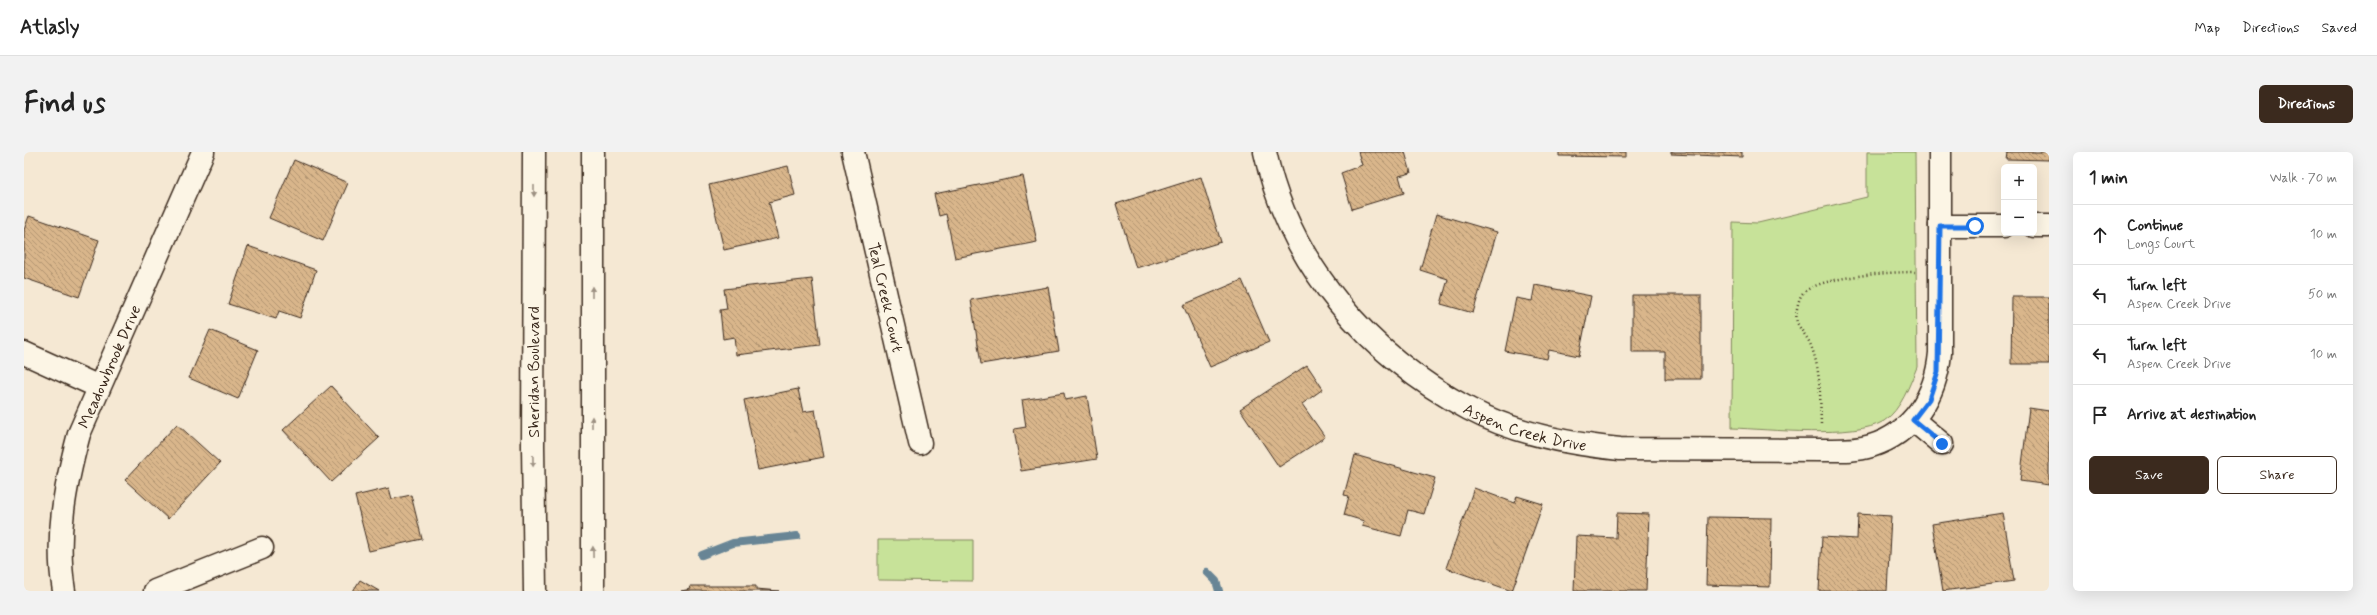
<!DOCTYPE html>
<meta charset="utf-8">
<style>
:root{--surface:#fff;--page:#f2f2f2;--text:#222;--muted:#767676;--line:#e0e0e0;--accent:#3b2a1e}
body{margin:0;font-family:Mynerve,sans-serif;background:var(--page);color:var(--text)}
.controls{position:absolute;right:12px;top:12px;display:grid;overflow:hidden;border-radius:6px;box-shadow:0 4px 16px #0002}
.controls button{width:36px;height:36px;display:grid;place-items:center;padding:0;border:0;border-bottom:1px solid var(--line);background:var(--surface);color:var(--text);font:20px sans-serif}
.stop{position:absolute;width:12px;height:12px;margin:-9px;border:3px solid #1a73e8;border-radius:50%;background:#fff}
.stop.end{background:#1a73e8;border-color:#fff;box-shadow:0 1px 4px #0008}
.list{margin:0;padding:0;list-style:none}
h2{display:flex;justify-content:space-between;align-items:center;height:52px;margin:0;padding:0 16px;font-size:17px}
h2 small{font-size:13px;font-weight:400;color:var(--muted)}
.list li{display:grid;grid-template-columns:26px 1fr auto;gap:12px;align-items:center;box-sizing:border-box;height:60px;padding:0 16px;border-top:1px solid var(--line)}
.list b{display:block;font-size:15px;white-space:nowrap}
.list p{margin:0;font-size:13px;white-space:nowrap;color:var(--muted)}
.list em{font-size:13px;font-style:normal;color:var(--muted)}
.actions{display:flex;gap:8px;padding:12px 16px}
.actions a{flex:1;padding:9px 0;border:1px solid var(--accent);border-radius:6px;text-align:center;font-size:14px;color:var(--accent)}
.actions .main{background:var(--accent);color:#fff}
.icon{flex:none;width:22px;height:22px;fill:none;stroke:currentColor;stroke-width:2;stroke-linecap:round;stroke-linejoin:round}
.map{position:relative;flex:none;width:2025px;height:439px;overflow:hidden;border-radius:6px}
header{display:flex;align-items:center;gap:24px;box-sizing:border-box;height:56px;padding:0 20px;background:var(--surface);border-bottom:1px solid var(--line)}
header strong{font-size:19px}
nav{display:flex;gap:22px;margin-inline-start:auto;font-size:14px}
.intro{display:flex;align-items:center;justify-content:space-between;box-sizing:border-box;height:96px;padding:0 24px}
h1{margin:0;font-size:28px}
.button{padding:10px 18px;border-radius:6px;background:var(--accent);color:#fff;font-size:14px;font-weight:700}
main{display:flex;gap:24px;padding:0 24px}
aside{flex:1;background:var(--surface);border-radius:6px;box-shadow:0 4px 16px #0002}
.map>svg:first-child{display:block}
</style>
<header>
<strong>Atlasly</strong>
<nav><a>Map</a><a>Directions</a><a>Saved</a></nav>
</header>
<div class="intro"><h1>Find us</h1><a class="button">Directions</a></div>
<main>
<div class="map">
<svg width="2025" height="439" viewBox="0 0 2025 439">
<defs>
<pattern id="building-back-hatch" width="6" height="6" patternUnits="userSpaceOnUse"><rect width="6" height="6" fill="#d9b68b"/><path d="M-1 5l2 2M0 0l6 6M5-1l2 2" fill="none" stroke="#b19471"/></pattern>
</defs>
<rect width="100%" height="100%" fill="#f5e8d3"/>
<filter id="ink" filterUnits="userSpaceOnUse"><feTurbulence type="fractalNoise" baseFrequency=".025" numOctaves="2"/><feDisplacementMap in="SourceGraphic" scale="8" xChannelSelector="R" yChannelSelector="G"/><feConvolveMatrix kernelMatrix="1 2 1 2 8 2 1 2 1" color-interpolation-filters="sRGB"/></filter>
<g filter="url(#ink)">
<path fill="#c7e299" stroke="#81865c" d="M1843,0H1891L1893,215C1886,232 1877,258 1860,269C1831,287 1744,277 1708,276L1709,70L1734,71L1843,45Z
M854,388H949V429L854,428Z"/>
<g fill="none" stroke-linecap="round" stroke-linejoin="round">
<path stroke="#678595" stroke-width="8" d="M678,403L709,391L773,384
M1183,420L1192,429L1195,439"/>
</g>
<path fill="url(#building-back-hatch)" stroke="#3b2a1e" d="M1334,0H1381L1387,21L1375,24L1380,41L1328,57L1317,21L1338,13Z
M1535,0H1602V5L1535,4Z
M1647,0H1718V5L1647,2Z
M1983,0H2025V8L1982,7Z
M270,8L324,31L299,89L245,66Z
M764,14L771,43L745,50L754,86L700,98L685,33Z
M999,24L1013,90L931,106L922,62L915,64L910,42Z
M1177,25L1197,90L1112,116L1092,52Z
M1412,62L1473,80L1449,161L1417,152L1424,127L1396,118Z
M5,64L75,88L55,145L0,126V78Z
M224,94L292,118L276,166L255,159L252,167L204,152Z
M788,127L796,193L712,203L710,185L699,187L696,158L703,157L700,137Z
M1218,128L1245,190L1186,215L1159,153Z
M1511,133L1567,144L1555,204L1525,198L1523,207L1481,199L1492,146L1508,149Z
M1024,135L1035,199L957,212L947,148Z
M1608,143H1677V227H1641V200H1608Z
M1988,145H2025V212H1987Z
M186,178L234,198L214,247L165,226Z
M1283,213L1299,237L1278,252L1301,285L1255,315L1216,257Z
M307,234L355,286L307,330L259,278Z
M774,237L779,260L791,258L800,305L734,318L720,248Z
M1040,241L1041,248L1063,244L1073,307L997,319L990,277L1002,275L998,248Z
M2005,256L2025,259V333L1996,329Z
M153,272L196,311L144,367L101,328Z
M1331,303L1411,326L1400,362L1384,358L1377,384L1338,374L1340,369L1320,363L1325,344L1320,343Z
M365,336L368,347L387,343L398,387L345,399L331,344Z
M1450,336L1491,351L1493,344L1519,352L1488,439L1422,416Z
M1593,361L1625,362L1622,439H1550L1552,384L1592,386Z
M1979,361L1990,429L1919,439L1908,372Z
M1834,362L1867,364L1863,439H1795L1798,385L1833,387Z
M1684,365L1747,366L1746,435L1682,433Z
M336,428L355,439H329Z
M666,434H732V437L755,439H657L667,437Z"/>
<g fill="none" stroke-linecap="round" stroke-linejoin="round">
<g stroke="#3b2a1e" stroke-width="25">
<g id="street">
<path id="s1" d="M829,0L896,291"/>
<path id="s2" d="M1241,0C1265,112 1345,204 1445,257C1490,281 1545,292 1596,297L1798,298C1814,298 1831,299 1847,294C1889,281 1912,244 1916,201V0"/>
<path d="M1916,74H1980"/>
<path d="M2010,74H2025"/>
<path d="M0,201L75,235"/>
<path d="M1889,268L1918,292"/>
<path id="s3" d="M40,439C31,385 41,334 55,282L179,0"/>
<path d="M131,439L238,396"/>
</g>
</g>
<g stroke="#3b2a1e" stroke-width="25">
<path id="primary" d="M510,0L509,294L511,439
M569,0V439"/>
</g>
<path stroke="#3b2a1e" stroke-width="2.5" stroke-dasharray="1 3" stroke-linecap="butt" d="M1797,272C1796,246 1797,218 1787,194C1784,185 1776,178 1773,170C1771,163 1774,146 1779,141C1797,124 1867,120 1891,120"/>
<use href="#street" stroke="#fcf5e5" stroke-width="22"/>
<use href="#primary" stroke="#fcf5e5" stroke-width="22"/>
</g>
<defs><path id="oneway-solid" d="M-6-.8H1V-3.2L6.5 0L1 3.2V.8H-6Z"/></defs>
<g fill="#9c9082">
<use href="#oneway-solid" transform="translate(510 39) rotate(90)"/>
<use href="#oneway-solid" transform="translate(568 140) rotate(-90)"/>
<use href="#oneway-solid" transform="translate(568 270) rotate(-90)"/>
<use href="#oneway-solid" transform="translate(509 309) rotate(89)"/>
<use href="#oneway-solid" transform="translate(569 400) rotate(-91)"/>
</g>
</g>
<g fill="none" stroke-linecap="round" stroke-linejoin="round" filter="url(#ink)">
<path stroke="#1a73e8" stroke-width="5" d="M1918,292L1889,268L1905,247L1914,220L1916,74H1951"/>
</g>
<g text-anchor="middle" stroke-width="3" stroke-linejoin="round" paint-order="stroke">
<g font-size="16" fill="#3b2a1e" stroke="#fcf5e5">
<text dy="6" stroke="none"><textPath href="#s1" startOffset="149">Teal Creek Court</textPath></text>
<text dy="6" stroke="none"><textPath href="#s3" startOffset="233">Meadowbrook Drive</textPath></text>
<text transform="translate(509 220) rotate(-90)" y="6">Sheridan Boulevard</text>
<text dy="6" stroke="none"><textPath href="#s2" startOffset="398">Aspen Creek Drive</textPath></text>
</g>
</g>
</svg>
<div class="controls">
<button>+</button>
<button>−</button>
</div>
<div class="stop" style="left:1951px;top:74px"></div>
<div class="stop end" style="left:1918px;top:292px"></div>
</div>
<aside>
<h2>1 min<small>Walk · 70 m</small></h2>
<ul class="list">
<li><svg class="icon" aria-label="ahead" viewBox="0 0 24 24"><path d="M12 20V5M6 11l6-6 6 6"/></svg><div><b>Continue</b><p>Longs Court</p></div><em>10 m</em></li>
<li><svg class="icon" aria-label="left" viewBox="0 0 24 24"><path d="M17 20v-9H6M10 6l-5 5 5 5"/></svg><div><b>Turn left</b><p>Aspen Creek Drive</p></div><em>50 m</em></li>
<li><svg class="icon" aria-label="left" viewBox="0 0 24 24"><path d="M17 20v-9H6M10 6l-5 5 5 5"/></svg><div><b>Turn left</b><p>Aspen Creek Drive</p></div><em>10 m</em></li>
<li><svg class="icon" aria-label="arrive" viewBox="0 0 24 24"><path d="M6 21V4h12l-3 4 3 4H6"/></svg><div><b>Arrive at destination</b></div></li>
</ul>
<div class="actions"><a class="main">Save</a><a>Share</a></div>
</aside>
</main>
